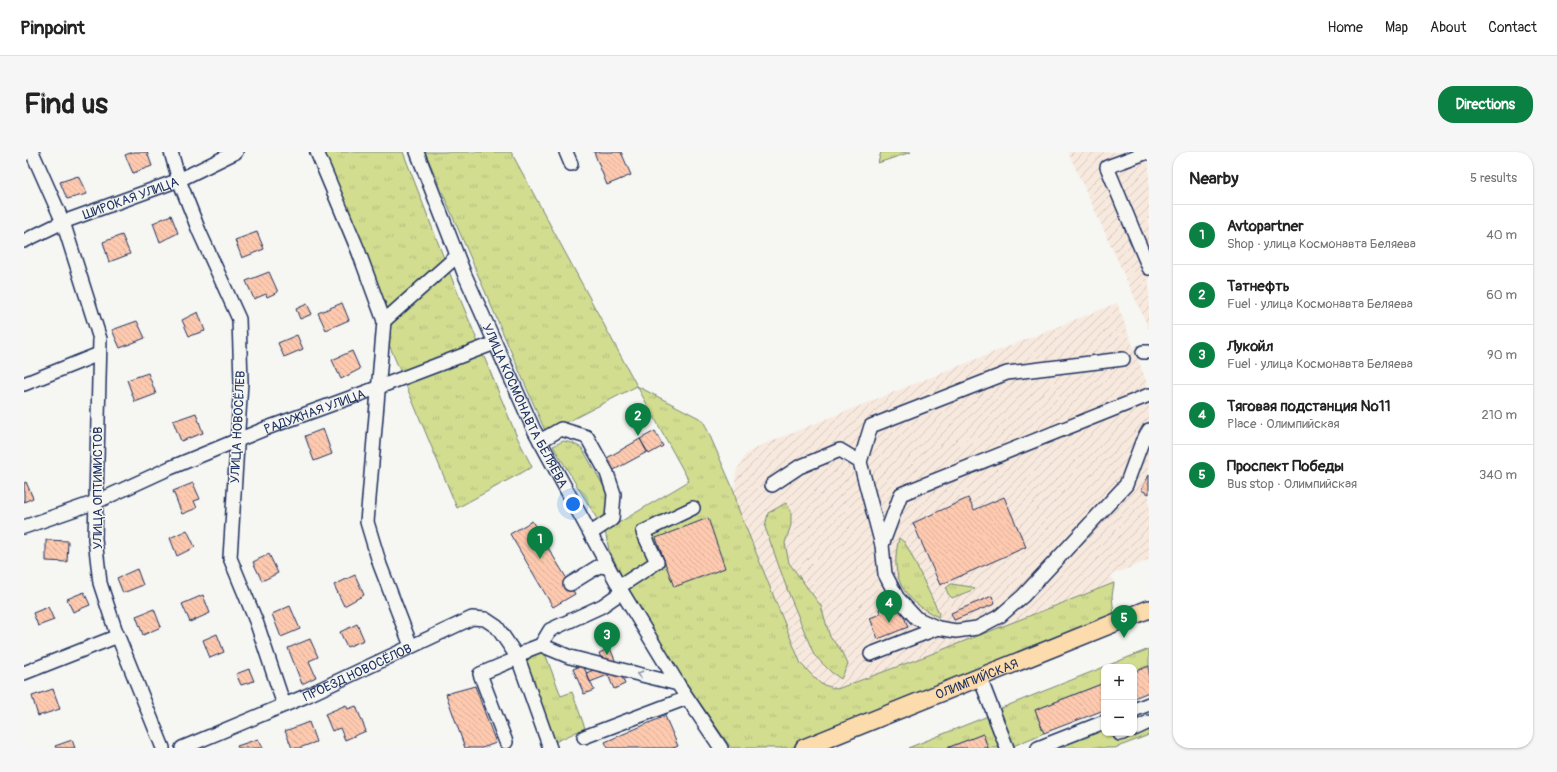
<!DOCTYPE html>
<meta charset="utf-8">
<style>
:root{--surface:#fff;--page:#f6f6f6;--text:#222;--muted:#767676;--line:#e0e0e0;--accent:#0b8043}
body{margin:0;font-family:Pangolin,sans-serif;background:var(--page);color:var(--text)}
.controls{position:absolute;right:12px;bottom:12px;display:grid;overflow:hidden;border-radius:8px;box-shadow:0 1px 3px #0004}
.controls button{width:36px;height:36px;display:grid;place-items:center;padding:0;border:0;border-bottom:1px solid var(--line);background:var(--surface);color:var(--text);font:20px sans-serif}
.you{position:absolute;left:549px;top:352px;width:14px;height:14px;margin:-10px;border:3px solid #fff;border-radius:50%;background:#1a73e8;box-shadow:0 0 0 6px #1a73e833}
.badge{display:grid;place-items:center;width:26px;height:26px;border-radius:50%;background:var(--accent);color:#fff;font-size:13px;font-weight:700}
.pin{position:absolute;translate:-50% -33px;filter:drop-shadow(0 1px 2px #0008)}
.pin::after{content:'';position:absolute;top:21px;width:14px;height:12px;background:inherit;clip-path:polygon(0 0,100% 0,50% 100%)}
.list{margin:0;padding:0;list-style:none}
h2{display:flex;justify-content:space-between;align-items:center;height:52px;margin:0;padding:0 16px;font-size:17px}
h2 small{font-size:13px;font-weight:400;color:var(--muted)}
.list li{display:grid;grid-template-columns:26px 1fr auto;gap:12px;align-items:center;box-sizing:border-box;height:60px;padding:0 16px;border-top:1px solid var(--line)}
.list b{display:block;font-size:15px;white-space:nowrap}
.list p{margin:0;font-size:13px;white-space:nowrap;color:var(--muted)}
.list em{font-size:13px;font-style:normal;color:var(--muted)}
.map{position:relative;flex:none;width:1125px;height:596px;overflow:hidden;border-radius:16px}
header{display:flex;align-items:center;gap:24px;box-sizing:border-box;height:56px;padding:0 20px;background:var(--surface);border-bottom:1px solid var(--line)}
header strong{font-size:19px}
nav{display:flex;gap:22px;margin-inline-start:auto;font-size:14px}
.intro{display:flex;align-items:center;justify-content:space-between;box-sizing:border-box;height:96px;padding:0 24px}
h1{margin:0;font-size:28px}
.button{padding:10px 18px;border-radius:16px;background:var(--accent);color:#fff;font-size:14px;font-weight:700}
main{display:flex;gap:24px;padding:0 24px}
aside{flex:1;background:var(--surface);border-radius:16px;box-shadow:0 1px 3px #0004}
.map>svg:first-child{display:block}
</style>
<header>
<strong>Pinpoint</strong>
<nav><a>Home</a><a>Map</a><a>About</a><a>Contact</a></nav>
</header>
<div class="intro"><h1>Find us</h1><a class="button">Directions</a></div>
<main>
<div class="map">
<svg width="1125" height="596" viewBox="0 0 1125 596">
<defs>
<pattern id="industrial-furrows" width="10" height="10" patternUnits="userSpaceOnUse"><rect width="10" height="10" fill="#f8e9de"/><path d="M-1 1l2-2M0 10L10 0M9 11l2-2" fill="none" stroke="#d4c8c1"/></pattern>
<pattern id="grass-tufts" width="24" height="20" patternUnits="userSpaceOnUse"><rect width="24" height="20" fill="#d2dd90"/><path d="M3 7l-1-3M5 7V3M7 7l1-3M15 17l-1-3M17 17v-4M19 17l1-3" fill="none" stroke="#b4be7f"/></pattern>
<pattern id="building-back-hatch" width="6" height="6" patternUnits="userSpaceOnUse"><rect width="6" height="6" fill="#fecaaf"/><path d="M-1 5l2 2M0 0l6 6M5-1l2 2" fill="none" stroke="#d9ae99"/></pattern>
</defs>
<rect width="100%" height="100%" fill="#f6f6f2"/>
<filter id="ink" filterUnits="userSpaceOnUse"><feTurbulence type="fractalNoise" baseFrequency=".025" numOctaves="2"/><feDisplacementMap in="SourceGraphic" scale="8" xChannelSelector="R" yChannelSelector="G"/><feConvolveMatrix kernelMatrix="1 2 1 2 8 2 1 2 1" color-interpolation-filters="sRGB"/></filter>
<g filter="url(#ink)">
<path fill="url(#industrial-furrows)" d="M1044,0H1125V177Z
M1093,151L1125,237V408L1087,423L1090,431L902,504L813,537L797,532L777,512L714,356L710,339L712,320L722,302L740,292Z"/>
<path fill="url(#grass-tufts)" stroke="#768677" d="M285,0H379L428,127L493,285L508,315L433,356Z
M401,0H487L613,234L679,268L710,339L714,356L777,512L797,532L813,537L902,504L1090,431L1088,444L1090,463L766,596H707L659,527L602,432L585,398L581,379L665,329L613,234L522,281Z
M857,0H887L854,11Z
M539,289L548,291L558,296L584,342L582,364L575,370L529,294Z
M762,351L767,359V373L761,391L765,411L797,454L806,485L816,497L824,512L817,527L807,520L790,503L763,437L741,375L744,361Z
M875,386L880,390L885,398L915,461L914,465C879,448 865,425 875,386Z
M927,432L948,435L951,437L928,446L924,442L922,436Z
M1125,497V514L1110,520V515H1080Z
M514,498L522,504L537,544L548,540L561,576L531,590L501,512L502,506Z
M1080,515V531L1011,558L1020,581L989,594L975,557Z
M964,564L977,596H964L959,582L923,596H884Z
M1080,574V581H1091L1095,587L1125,575V583L1091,596H1037L1035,591Z"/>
<path fill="url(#building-back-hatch)" stroke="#1b2f5e" d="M109,0H123L128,14L109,21L101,3Z
M570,0H597L607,23L583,33Z
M54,24L63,42L43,47L36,30Z
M147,63L154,81L136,90L129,71Z
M233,80L240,97L218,106L211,88Z
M98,83L106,102L85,110L79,90Z
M245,120L254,140L243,145L242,142L230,147L222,129Z
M318,151L325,168L302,178L294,161Z
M283,152L288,162L276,167L272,157Z
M174,160L181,179L165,184L158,168Z
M113,169L121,186L96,196L88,178Z
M273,183L279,197L260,205L254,191Z
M328,199L336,217L317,227L308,208Z
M124,221L132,242L111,250L103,228Z
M172,261L179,281L157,289L149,269Z
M299,277L308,302L290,309L281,284Z
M631,279L639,294L625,302L616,287Z
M616,287L623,300L588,319L581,307Z
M1125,323V342L1117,338Z
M2,330L9,346L0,350V331Z
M169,331L176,347L170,349L173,356L158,362L149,339Z
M980,345L1002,395L916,433L889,371L944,346L950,358Z
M684,366L701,416L650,435L632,386Z
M508,369L546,432L551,442L529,455L486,382Z
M163,378L171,395L153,404L146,386Z
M22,388L44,389L43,410L22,409Z
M245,402L254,421L238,429L229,410Z
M113,417L119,433L99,441L93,426Z
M331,423L340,443L320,454L310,433Z
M60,440L66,453L49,460L43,447Z
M179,443L186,461L166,470L158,452Z
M968,444L971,452L930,468L927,461Z
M266,454L276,477L257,485L248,462Z
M864,454L866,458L876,454L884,475L854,487L846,466L856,462L855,457Z
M24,455L30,468L14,474L9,461Z
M130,457L137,475L119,483L112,464Z
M333,472L340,488L323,495L316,480Z
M193,482L200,500L186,506L179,488Z
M286,487L294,505L285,509L292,525L278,532L264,496Z
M586,496L601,532L590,537L584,523L566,530L562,521L580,514L575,501Z
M559,513L570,538L560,542L549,517Z
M1125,514V540L1110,546V520Z
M225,517L230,529L217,533L212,522Z
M1080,531V558L1020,581L1011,558Z
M451,534L472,591L458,596H441L422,542Z
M29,537L36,557L14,564L8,544Z
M322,553L324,557L332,554L342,579L321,588L316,576L308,579L301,562Z
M641,564L654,594L649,596H584L581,590Z
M285,570L292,590L275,596H268L261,579Z
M959,582L964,596H923Z
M234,587L239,596H214L213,594Z
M48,588L51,596H32L31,594Z"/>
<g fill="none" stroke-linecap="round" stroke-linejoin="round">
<g stroke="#1b2f5e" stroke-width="16">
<g id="minor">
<path d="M8,0L39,70L76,187L71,387L76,431L91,477L139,596"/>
<path d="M147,0L155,28L175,79L215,167L217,230L206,406L232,469L260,553"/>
<path d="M293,0L334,98L360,169L343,370L356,413L387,494"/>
<path id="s1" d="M393,0L440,121L509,276L598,440L654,532L697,596"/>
<path d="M542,0L547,12"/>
<path d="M1124,0L1083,15L1125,116"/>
<path id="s2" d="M0,89L39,70L155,28L212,0"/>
<path d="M360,169L433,104"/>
<path d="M1119,200H1125"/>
<path d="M0,232L75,202"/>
<path d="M1125,243L877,342L858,393L861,422L873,445L892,466L914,476L932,479L953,476L976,464L999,444L1102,333L1118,290L1125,278"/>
<path d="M516,289L537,277L563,285L583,321L590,342L588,367L567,381"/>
<path d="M748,333L775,315L816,298L836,310"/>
<path id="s3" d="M0,375L72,350L146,316L243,276L342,240L471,191"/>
<path d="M858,393L836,310L847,274L983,221L1099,207"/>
<path d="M546,432L575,414L584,415"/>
<path d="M595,435L633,410L619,380L669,356"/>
<path d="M517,493L526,478L578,454L598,440"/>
<path d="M847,502L914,476"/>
<path d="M0,521L94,484"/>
<path d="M956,526L983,596"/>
<path d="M1110,558L1125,552"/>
<path d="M1110,577L1125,570"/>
<path d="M1096,581V582L1099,581"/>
<path d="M560,585L663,546"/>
<path d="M482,590L456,522L494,506L504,498L517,493L546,505L654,532"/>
<path id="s4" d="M158,596L282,544L448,466L461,467L473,475L494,506L526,596"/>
<path d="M1014,596L1080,570"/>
</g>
</g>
<g stroke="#1b2f5e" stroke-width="20">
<g id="major">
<path id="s5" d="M780,596L1125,457"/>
</g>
</g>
<use href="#minor" stroke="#f6f6f2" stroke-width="13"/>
<use href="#major" stroke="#fcdcac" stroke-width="17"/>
</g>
<defs><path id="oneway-chevron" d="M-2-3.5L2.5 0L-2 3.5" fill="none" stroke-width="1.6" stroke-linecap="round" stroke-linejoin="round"/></defs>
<use stroke="#8892a8" href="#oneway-chevron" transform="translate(616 522) rotate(-166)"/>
</g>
<g text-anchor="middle" stroke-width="3" stroke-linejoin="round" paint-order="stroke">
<g font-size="13" fill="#1b2f5e" stroke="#f6f6f2">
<text dy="5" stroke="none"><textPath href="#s2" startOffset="115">ШИРОКАЯ УЛИЦА</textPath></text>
<text dy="5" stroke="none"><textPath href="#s1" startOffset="276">УЛИЦА КОСМОНАВТА БЕЛЯЕВА</textPath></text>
<text dy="5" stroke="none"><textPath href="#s3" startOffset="313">РАДУЖНАЯ УЛИЦА</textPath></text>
<text transform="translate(213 275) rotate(-87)" y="5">УЛИЦА НОВОСЁЛЕВ</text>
<text transform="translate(73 336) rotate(-90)" y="5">УЛИЦА ОПТИМИСТОВ</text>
<text dy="5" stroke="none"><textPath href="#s4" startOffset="191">ПРОЕЗД НОВОСЁЛОВ</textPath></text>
<text dy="5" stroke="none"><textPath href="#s5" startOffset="186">ОЛИМПИЙСКАЯ</textPath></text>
</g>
</g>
</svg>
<div class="controls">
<button>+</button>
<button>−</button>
</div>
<div class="you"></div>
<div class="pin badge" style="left:516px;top:407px">1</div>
<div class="pin badge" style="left:614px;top:284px">2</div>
<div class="pin badge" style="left:583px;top:503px">3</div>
<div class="pin badge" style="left:865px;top:471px">4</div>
<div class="pin badge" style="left:1100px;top:486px">5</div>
</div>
<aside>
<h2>Nearby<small>5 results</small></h2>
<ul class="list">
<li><span class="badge">1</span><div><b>Avtopartner</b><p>Shop · улица Космонавта Беляева</p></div><em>40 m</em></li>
<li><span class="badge">2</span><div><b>Татнефть</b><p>Fuel · улица Космонавта Беляева</p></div><em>60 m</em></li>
<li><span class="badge">3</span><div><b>Лукойл</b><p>Fuel · улица Космонавта Беляева</p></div><em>90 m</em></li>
<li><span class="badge">4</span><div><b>Тяговая подстанция №11</b><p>Place · Олимпийская</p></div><em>210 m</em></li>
<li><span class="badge">5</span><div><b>Проспект Победы</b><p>Bus stop · Олимпийская</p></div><em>340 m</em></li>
</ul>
</aside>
</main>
